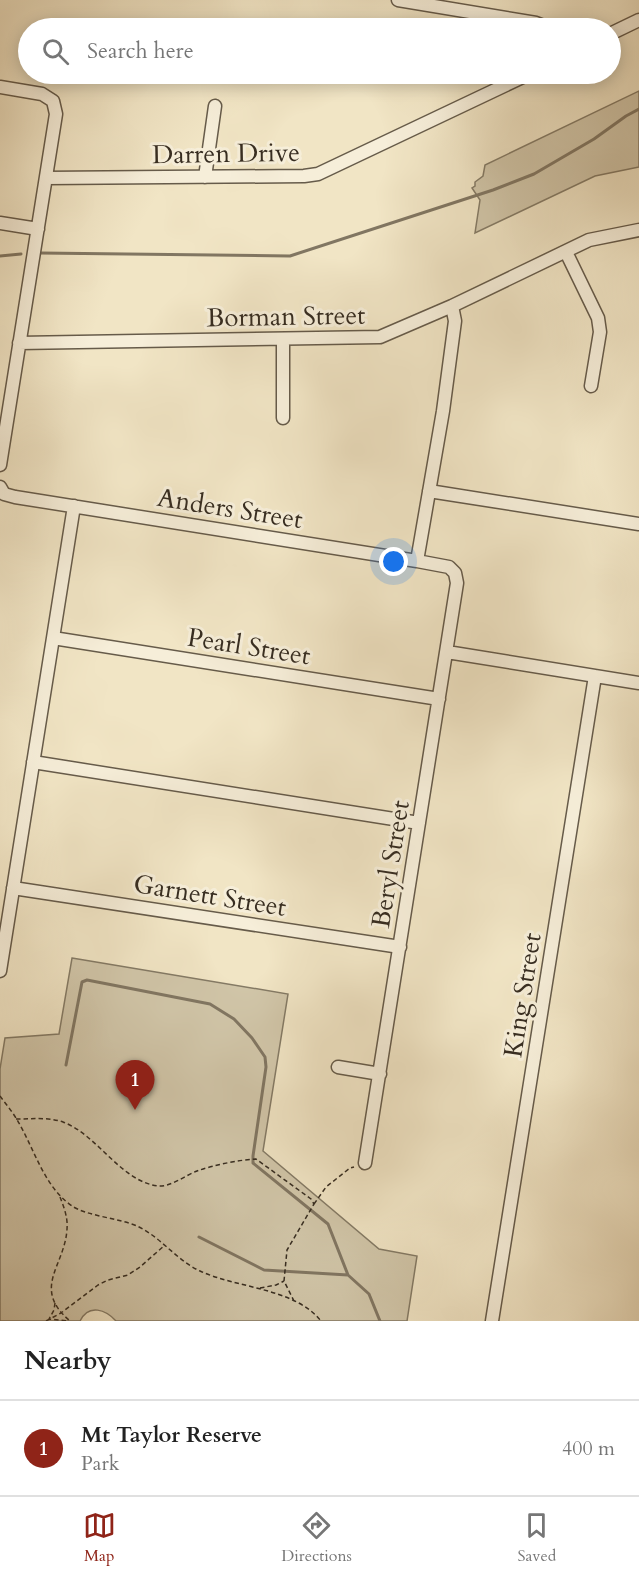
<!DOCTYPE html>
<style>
:root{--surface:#fff;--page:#f6f6f6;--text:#222;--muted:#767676;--line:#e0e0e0;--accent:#8f2418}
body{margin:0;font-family:Cardo,serif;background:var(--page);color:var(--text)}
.you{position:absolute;left:394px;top:562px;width:21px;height:21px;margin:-15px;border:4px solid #fff;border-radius:50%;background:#1a73e8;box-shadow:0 0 0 9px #1a73e833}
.badge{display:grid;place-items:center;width:39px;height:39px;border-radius:50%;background:var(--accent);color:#fff;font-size:20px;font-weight:700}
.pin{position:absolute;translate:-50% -50px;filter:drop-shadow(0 2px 3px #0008)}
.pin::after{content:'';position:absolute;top:32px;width:21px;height:18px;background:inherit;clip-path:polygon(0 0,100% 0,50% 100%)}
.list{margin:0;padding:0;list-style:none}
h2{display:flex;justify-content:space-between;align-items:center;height:78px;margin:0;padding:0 24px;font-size:26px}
h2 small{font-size:20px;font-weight:400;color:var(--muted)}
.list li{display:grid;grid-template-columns:39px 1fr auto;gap:18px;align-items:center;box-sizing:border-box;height:96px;padding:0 24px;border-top:2px solid var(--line)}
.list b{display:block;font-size:22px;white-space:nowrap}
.list p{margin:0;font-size:20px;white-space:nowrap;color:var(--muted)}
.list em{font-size:20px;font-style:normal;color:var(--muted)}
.icon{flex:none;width:33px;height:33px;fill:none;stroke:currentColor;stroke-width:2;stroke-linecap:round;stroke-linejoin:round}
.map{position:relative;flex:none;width:639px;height:1321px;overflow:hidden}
.search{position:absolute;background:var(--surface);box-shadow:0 3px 15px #0003;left:18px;right:18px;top:18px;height:66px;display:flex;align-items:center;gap:15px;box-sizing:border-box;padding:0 21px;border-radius:33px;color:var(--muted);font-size:22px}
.sheet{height:174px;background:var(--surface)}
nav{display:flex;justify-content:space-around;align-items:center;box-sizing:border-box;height:84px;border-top:2px solid var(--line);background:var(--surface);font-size:16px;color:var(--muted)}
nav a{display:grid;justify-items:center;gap:3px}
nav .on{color:var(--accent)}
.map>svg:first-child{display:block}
</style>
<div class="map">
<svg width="639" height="1321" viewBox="0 0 639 1321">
<rect width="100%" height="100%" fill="#f1e5c5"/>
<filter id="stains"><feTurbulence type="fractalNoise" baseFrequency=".00333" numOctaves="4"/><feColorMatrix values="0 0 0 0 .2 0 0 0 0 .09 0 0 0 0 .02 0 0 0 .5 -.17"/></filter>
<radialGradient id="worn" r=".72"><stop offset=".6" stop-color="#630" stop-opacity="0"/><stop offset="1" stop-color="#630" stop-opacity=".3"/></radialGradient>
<path fill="#d1c6a9" stroke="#847a65" stroke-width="1.5" d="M639,91V167L595,176L475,233L480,200L472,188L475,186V182L483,176L485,165Z
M72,958L288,994L263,1151L379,1249L417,1256L407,1321H116C106,1310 89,1303 80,1321H0V1069L5,1038L59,1034Z"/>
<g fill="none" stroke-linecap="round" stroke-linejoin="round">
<path stroke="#817662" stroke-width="3" d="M40,253L290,256L493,190L534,174L594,139L626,116L639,109
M0,256L21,254
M66,1065L82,982L87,980L210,1004L234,1019L252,1038L265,1057L266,1067L253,1156V1163L328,1224L348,1275L369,1294L380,1321
M199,1237L264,1270L348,1275"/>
<g stroke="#665b4a" stroke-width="15">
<path id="minor" d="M398,0L536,23L549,28
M610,34L639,20
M0,87L42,94L53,101L56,114L0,465
M205,177L215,106
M46,178L304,176L318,174L529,74
M0,223L38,229
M566,252L598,318L600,332L591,386
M283,340V418
M19,343L380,337L452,306L589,240L639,230
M0,487L4,494L15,497L417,561L449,567L455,573L457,583L365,1163
M429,491L639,524
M417,561L443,411L455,321L452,306
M53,638L439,699
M447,652L639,683
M33,762L419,823
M13,888L400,947
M0,971L74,506
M338,1067L380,1074
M492,1321L595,676"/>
</g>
<path stroke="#372d21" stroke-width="1.5" stroke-dasharray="4.5 3" stroke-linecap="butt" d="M0,1096C5,1103 11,1110 16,1118C34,1147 43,1186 72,1206C87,1216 118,1218 137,1226C161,1237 176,1260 200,1271C236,1288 295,1288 321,1321
M16,1119C32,1119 48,1117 63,1122C98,1135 120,1181 158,1186C171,1187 184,1176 197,1171C214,1165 238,1160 256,1159L311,1199L314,1204L287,1250L284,1281L294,1301
M60,1197C64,1207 68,1218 67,1229C65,1266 31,1288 70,1321
M314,1204L326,1187L350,1168L354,1167
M260,1288L276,1285L284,1281
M55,1303L54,1310L49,1319L68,1321
M46,1321L61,1313L98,1285L108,1280L128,1275L140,1267L165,1245"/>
<use href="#minor" stroke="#f6eed9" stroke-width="12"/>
</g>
<g text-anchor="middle" stroke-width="6" stroke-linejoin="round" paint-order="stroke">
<g font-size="26" fill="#372d21" stroke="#f6eed9">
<text transform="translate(226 153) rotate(-1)" y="9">Darren Drive</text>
<text transform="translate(286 316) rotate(-1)" y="9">Borman Street</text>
<text transform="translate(230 508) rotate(9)" y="9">Anders Street</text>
<text transform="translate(249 646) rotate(9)" y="9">Pearl Street</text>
<text transform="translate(390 864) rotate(-81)" y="9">Beryl Street</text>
<text transform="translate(210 895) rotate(9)" y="9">Garnett Street</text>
<text transform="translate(522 995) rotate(-81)" y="9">King Street</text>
</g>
</g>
<rect width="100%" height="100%" filter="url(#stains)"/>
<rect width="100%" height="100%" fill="url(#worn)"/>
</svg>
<div class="you"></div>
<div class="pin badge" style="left:135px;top:1110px">1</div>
<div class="search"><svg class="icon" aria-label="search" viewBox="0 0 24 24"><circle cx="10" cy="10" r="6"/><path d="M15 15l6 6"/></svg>Search here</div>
</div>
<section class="sheet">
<h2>Nearby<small></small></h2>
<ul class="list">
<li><span class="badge">1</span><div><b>Mt Taylor Reserve</b><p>Park</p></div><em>400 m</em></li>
</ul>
</section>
<nav>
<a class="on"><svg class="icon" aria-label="map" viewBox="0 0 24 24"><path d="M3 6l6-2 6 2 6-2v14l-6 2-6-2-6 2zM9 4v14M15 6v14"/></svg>Map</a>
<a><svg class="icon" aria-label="directions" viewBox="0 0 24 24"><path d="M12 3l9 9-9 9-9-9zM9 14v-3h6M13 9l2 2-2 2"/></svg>Directions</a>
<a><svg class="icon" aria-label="saved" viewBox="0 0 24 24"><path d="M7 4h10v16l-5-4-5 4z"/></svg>Saved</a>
</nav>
